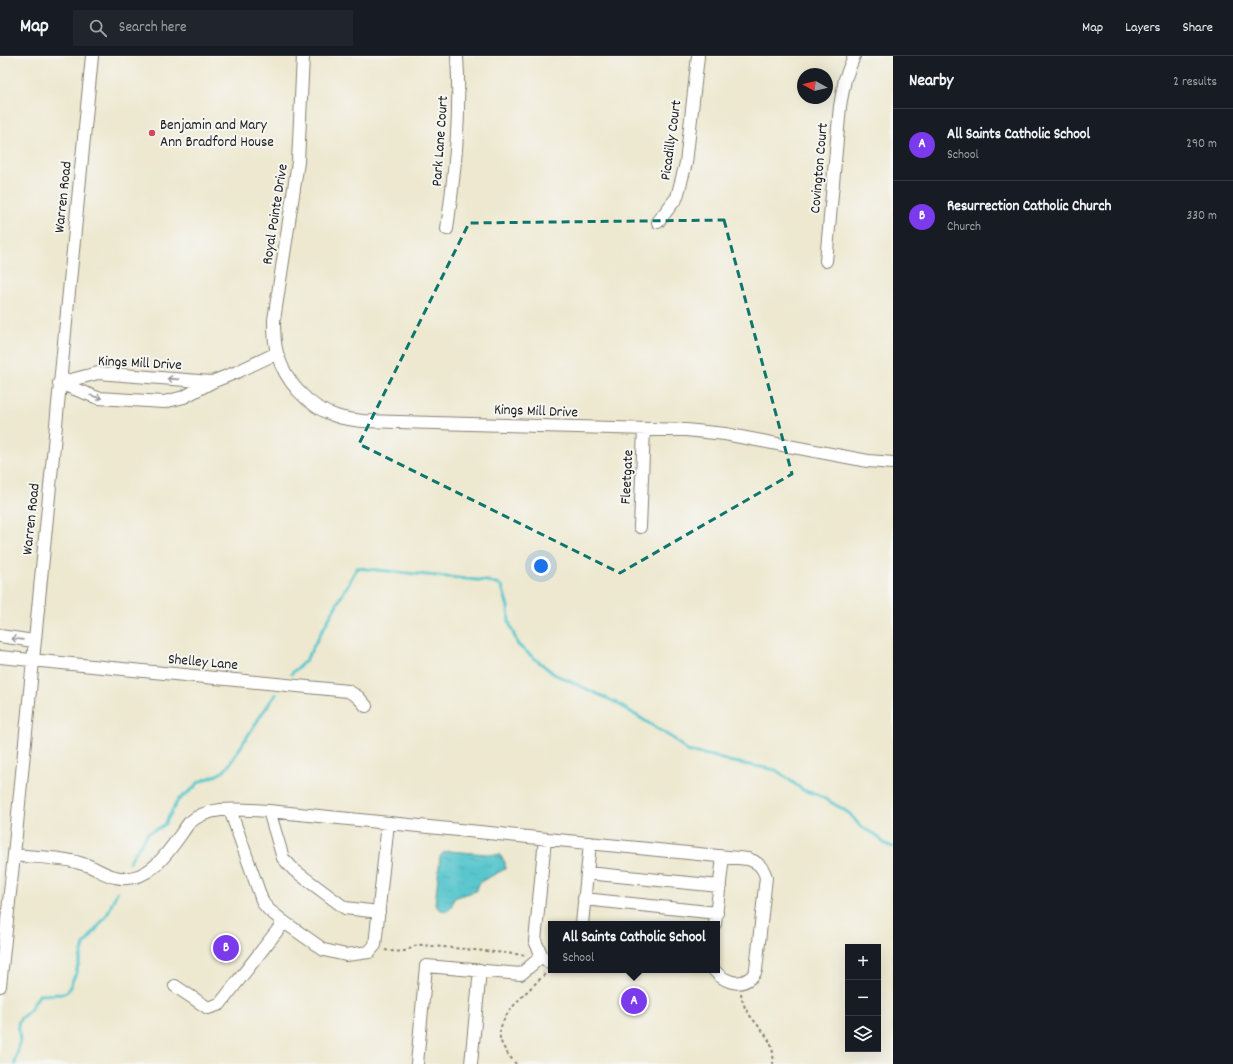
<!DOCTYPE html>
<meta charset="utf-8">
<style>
:root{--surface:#171b24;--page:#20242c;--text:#f1f3f6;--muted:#9ea1a6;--line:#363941;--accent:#7c3aed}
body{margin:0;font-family:Dekko,sans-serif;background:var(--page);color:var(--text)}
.controls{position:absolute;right:12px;bottom:12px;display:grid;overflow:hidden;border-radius:0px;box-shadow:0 4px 16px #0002}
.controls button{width:36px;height:36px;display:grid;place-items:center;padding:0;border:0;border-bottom:1px solid var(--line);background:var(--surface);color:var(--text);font:20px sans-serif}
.compass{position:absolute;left:797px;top:12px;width:36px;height:36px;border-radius:50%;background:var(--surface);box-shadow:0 4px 16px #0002;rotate:278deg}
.you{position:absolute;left:541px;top:510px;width:14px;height:14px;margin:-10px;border:3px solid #fff;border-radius:50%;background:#1a73e8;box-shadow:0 0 0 6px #1a73e833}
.badge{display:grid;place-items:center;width:26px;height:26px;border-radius:50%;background:var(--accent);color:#fff;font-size:13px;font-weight:700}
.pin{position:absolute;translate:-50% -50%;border:2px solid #fff;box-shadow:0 1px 4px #0006}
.popup{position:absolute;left:548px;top:865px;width:172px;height:52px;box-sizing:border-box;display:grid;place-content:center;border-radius:0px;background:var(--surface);filter:drop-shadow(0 1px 3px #0005);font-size:13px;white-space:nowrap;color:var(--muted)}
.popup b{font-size:15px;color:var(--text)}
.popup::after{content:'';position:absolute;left:50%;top:100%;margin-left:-8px;border:8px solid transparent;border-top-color:var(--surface)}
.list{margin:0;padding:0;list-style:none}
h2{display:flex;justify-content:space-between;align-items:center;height:52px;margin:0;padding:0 16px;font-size:17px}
h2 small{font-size:13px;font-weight:400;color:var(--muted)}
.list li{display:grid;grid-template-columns:26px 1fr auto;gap:12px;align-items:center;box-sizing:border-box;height:72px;padding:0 16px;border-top:1px solid var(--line)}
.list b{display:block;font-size:15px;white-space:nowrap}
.list p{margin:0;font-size:13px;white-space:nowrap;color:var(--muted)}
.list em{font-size:13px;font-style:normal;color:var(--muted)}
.icon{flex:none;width:22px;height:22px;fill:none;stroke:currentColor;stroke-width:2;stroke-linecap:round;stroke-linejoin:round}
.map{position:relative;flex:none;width:893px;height:1008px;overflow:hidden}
header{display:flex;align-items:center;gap:24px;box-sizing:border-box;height:56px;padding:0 20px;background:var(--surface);border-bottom:1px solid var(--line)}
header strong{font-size:19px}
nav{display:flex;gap:22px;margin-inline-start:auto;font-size:14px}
.search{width:280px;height:36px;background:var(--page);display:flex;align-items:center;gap:10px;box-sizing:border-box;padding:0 14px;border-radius:0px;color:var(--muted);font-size:15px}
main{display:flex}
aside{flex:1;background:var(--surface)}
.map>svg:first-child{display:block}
</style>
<header>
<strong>Map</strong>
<div class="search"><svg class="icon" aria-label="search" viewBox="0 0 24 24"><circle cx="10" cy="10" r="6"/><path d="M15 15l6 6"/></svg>Search here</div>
<nav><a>Map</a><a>Layers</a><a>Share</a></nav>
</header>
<main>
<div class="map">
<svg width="893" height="1008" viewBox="0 0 893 1008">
<defs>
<pattern id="water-ripples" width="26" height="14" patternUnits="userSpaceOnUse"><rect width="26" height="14" fill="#58c6cd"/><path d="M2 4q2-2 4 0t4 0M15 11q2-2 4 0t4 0" fill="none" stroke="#4caaaf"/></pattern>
</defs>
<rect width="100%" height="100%" fill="#f6f6f2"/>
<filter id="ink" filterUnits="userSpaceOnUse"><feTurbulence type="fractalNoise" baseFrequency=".025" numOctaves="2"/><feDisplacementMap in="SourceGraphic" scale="8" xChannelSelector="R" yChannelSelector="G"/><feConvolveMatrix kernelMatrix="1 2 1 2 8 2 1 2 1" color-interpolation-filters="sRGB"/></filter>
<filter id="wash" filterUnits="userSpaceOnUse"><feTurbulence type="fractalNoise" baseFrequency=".012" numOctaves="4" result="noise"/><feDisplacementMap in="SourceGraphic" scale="16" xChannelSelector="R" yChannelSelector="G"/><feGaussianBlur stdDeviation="0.9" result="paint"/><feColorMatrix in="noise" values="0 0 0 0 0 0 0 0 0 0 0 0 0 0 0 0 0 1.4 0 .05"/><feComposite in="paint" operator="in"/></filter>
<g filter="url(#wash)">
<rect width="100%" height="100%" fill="#ede8cf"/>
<path fill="url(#water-ripples)" stroke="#3a7174" d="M448,795L500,799L505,806V813L480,826L476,835L454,842L451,852L447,855L441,854L435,849L440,801L443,797Z"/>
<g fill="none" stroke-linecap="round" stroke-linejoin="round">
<path stroke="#58c6cd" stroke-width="3" d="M291,618L306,604L357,512L487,525L502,530L508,551L509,566L518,589L554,618L615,646L674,683L687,695L713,700L728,705L776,714L803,734L818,739L841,752L850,758L861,771L876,779L885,788L893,791
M129,806L148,777L161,771L165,768L178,744L194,732L199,726L217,719L224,715L229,709L263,656L276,638
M15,1008L20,985L18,968L20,963L30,954L39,939L62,938L68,935L76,917L84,889L107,859L117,836"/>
</g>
</g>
<g filter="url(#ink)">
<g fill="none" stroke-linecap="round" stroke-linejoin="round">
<g stroke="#848276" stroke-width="14">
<path id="minor" d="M303,0L298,106L274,264C274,275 274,287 277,297C285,325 308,351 336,360C345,363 353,364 363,365L686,374L725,378L868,405L893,407
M658,166L677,141L686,107L698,0
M447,173C455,113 461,61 457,0
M826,205L840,50L845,23L854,0
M59,327L98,342L164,346L184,341L212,326L237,316L277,297
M59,327L98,317L211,326
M640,471L644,373
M0,580L34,585
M0,601L348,635L358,641L366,650
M230,754L263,847L269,854L284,866L324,894L346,899L369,896L375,889L388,767
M269,755L283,802L294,814L345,852L379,856
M545,783L535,885L542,900L551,908
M14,799C31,801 57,801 72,805C77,806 82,808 87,809C97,813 105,819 115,821C151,830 171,791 189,767C210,748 243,754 269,755L748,803C758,806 763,811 766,821L756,914C755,917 753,920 750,922C738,932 722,924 714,914
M587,817L720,830
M584,843L717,857
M582,868L590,787
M715,868L723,801
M0,930L14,799L92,0
M175,930L208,952L220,948L284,866
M417,1008L426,910L521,918L542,900
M471,1008L480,914"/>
</g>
<path stroke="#848276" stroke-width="2" stroke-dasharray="3 3" stroke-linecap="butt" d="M385,894C392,895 400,897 407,894C413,892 415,888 422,889L526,899
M741,937C744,968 777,974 773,1008
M516,1008C511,1002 505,995 502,988C490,964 530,934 545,918L543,916"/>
<use href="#minor" stroke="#fff" stroke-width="12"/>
</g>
<defs><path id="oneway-shaft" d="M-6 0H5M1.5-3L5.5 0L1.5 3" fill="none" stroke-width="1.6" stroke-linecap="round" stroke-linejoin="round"/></defs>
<g stroke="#999">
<use href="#oneway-shaft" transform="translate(173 323) rotate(-176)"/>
<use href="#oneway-shaft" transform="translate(96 341) rotate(16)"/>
<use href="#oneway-shaft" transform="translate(17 583) rotate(-172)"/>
</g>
</g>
<path fill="none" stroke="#0f766e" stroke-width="3" stroke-dasharray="8 5" stroke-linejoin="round" d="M724,164L792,418L620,517L359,388L469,167Z"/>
<circle fill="#d1495b" stroke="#f6f6f2" stroke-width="1.5" cx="152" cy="77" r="4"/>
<g text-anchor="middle" stroke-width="4" stroke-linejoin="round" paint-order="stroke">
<g font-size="15" fill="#1c1c1c" stroke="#f6f6f2" text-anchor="start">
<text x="160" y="73">Benjamin and Mary<tspan x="160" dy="17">Ann Bradford House</tspan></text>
</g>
<g font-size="15" fill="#1c1c1c" stroke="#f6f6f2">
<text transform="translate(670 84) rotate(-82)" y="5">Picadilly Court</text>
<text transform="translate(439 85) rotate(-86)" y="5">Park Lane Court</text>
<text transform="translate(818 112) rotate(-85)" y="5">Covington Court</text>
<text transform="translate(62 141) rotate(-84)" y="5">Warren Road</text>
<text transform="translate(274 158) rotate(-81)" y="5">Royal Pointe Drive</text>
<text transform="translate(140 306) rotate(3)" y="5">Kings Mill Drive</text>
<text transform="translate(536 354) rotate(2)" y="5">Kings Mill Drive</text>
<text transform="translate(626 421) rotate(-87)" y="5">Fleetgate</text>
<text transform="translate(30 463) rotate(-84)" y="5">Warren Road</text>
<text transform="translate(203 605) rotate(5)" y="5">Shelley Lane</text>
</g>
</g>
</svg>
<div class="controls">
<button>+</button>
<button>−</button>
<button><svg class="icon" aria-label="layers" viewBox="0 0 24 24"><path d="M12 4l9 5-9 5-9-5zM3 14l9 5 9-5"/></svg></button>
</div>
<svg class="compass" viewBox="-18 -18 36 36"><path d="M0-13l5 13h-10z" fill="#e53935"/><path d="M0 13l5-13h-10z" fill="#9ea1a6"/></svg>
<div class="you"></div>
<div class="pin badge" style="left:634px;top:945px">A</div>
<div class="popup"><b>All Saints Catholic School</b>School</div>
<div class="pin badge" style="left:226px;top:892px">B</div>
</div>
<aside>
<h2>Nearby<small>2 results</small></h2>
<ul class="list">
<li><span class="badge">A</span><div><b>All Saints Catholic School</b><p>School</p></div><em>290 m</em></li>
<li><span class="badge">B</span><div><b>Resurrection Catholic Church</b><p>Church</p></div><em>330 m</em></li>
</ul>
</aside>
</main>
